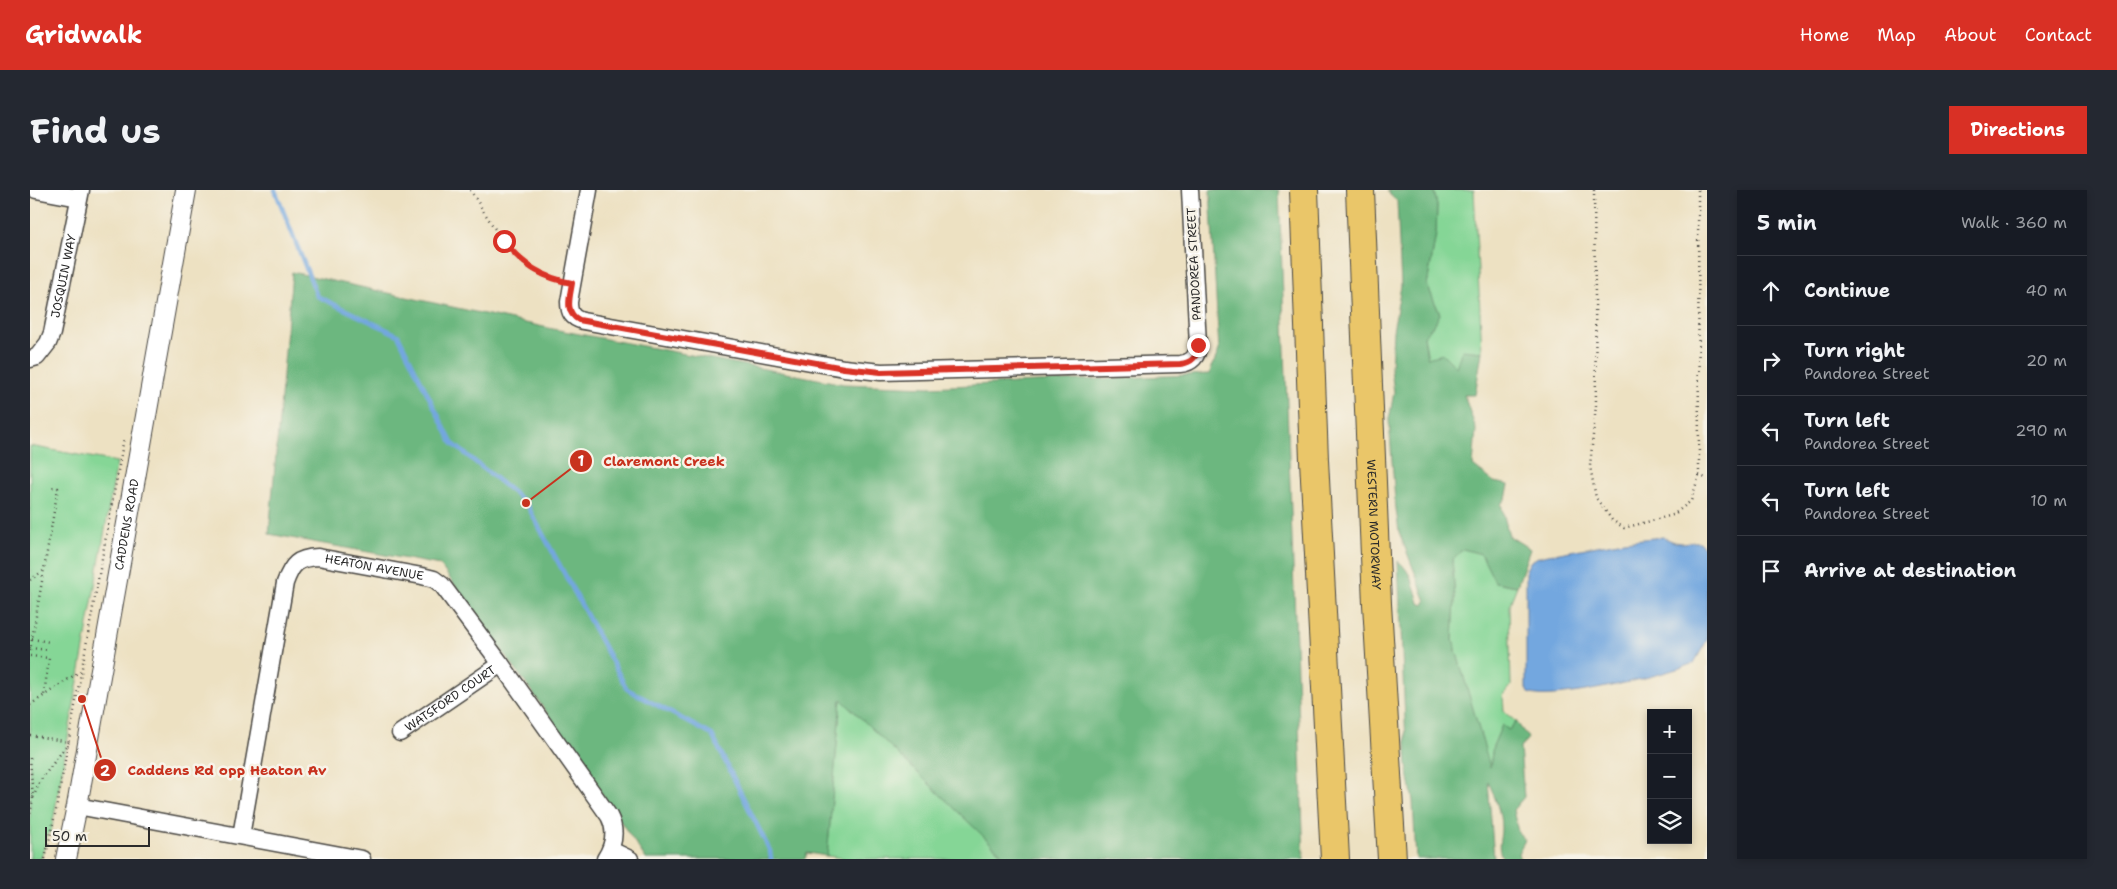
<!DOCTYPE html>
<meta charset="utf-8">
<style>
:root{--surface:#171b24;--page:#242831;--text:#f1f3f6;--muted:#9ea1a6;--line:#363941;--accent:#d93025}
body{margin:0;font-family:"Shantell Sans",sans-serif;background:var(--page);color:var(--text)}
.controls{position:absolute;right:15px;bottom:15px;display:grid;overflow:hidden;border-radius:0px;box-shadow:0 2px 8px #0003}
.controls button{width:45px;height:45px;display:grid;place-items:center;padding:0;border:0;border-bottom:1px solid var(--line);background:var(--surface);color:var(--text);font:25px sans-serif}
.scale{position:absolute;left:15px;bottom:12px;width:105px;box-sizing:border-box;padding-left:5px;border:2px solid #2b2b2b;border-top:0;font-size:14px;line-height:18px;white-space:nowrap;color:#2b2b2b;-webkit-text-stroke:4px #f7f3e8;paint-order:stroke}
.stop{position:absolute;width:15px;height:15px;margin:-11px;border:4px solid #d93025;border-radius:50%;background:#fff}
.stop.end{background:#d93025;border-color:#fff;box-shadow:0 1px 5px #0008}
.list{margin:0;padding:0;list-style:none}
h2{display:flex;justify-content:space-between;align-items:center;height:65px;margin:0;padding:0 20px;font-size:21px}
h2 small{font-size:16px;font-weight:400;color:var(--muted)}
.list li{display:grid;grid-template-columns:32px 1fr auto;gap:15px;align-items:center;box-sizing:border-box;height:70px;padding:0 20px;border-top:1px solid var(--line)}
.list b{display:block;font-size:19px;white-space:nowrap}
.list p{margin:0;font-size:16px;white-space:nowrap;color:var(--muted)}
.list em{font-size:16px;font-style:normal;color:var(--muted)}
.icon{flex:none;width:28px;height:28px;fill:none;stroke:currentColor;stroke-width:2;stroke-linecap:round;stroke-linejoin:round}
.map{position:relative;flex:none;width:1677px;height:669px;overflow:hidden;border-radius:0px}
header{display:flex;align-items:center;gap:30px;box-sizing:border-box;height:70px;padding:0 25px;background:var(--accent);color:#fff}
header strong{font-size:24px}
nav{display:flex;gap:28px;margin-inline-start:auto;font-size:18px}
.intro{display:flex;align-items:center;justify-content:space-between;box-sizing:border-box;height:120px;padding:0 30px}
h1{margin:0;font-size:35px}
.button{padding:12px 22px;border-radius:0px;background:var(--accent);color:#fff;font-size:18px;font-weight:700}
main{display:flex;gap:30px;padding:0 30px}
aside{flex:1;background:var(--surface);border-radius:0px;box-shadow:0 2px 8px #0003}
.map>svg:first-child{display:block}
</style>
<header>
<strong>Gridwalk</strong>
<nav><a>Home</a><a>Map</a><a>About</a><a>Contact</a></nav>
</header>
<div class="intro"><h1>Find us</h1><a class="button">Directions</a></div>
<main>
<div class="map">
<svg width="1677" height="669" viewBox="0 0 1677 669">
<rect width="100%" height="100%" fill="#f7f3e8"/>
<filter id="ink" filterUnits="userSpaceOnUse"><feTurbulence type="fractalNoise" baseFrequency=".02" numOctaves="2"/><feDisplacementMap in="SourceGraphic" scale="10" xChannelSelector="R" yChannelSelector="G"/><feConvolveMatrix kernelMatrix="1 2 1 2 8 2 1 2 1" color-interpolation-filters="sRGB"/></filter>
<filter id="wash" filterUnits="userSpaceOnUse"><feTurbulence type="fractalNoise" baseFrequency=".0096" numOctaves="4" result="noise"/><feDisplacementMap in="SourceGraphic" scale="20" xChannelSelector="R" yChannelSelector="G"/><feGaussianBlur stdDeviation="1.12" result="paint"/><feColorMatrix in="noise" values="0 0 0 0 0 0 0 0 0 0 0 0 0 0 0 0 0 1.4 0 .05"/><feComposite in="paint" operator="in"/></filter>
<g filter="url(#wash)">
<rect width="100%" height="100%" fill="#ede1c2"/>
<path fill="#85d696" stroke="#588060" d="M1404,0H1444L1452,162L1432,161L1426,178L1398,169L1394,146L1405,133L1410,124L1397,95L1406,44L1407,16Z
M0,256L87,272L21,643H18L11,669H0Z
M1433,359L1452,364L1465,392L1487,396L1479,416L1481,496L1473,506L1474,521L1486,531L1479,540L1472,536L1463,556L1460,578L1423,450L1425,408L1422,369Z
M811,508L977,669H819L797,666Z"/>
<path fill="#6cb77f" stroke="#4c7155" d="M1180,0H1249L1274,669H977L811,509L797,666L777,663L775,669H616L517,523L410,375L239,344L262,82L523,139L814,194L899,197L1179,184L1189,160Z
M1358,0H1404L1407,16L1406,44L1397,95L1410,124L1405,133L1394,146L1397,168L1413,164L1426,177L1432,160L1452,162L1445,205H1434L1446,239L1443,276L1464,292L1479,295L1476,308L1471,314L1479,346L1500,359L1487,396L1465,392L1451,364L1433,359L1422,370L1425,408L1423,450L1460,577L1463,556L1472,535L1479,540L1486,531L1498,548L1490,558L1494,607L1483,620L1488,642L1495,650L1488,663L1490,669H1473C1466,656 1471,651 1471,638C1471,621 1464,605 1458,591L1464,669H1386L1383,611L1377,576L1368,371C1381,381 1385,398 1389,413L1394,415L1396,411L1369,342L1365,311L1359,230L1364,202L1361,179L1363,141L1371,96L1367,11L1358,3Z"/>
<path fill="#73a7df" stroke="#4f6985" d="M1633,347C1653,357 1651,351 1670,352L1677,361V450L1664,473C1637,484 1522,514 1498,503L1496,498V380L1500,372L1508,367L1594,351Z"/>
<g fill="none" stroke-linecap="round" stroke-linejoin="round">
<path stroke="#73a7df" stroke-width="4.5" d="M245,0L287,106L368,145L422,253L496,313L597,499L682,545L740,661L741,669"/>
</g>
</g>
<g filter="url(#ink)">
<g fill="none" stroke-linecap="round" stroke-linejoin="round">
<g stroke="#484642" stroke-width="19">
<g id="minor">
<path d="M6,0L49,8"/>
<path d="M559,0L539,112C539,123 542,128 553,131L814,178L851,182L1150,174C1162,173 1168,166 1168,155L1160,0"/>
<path id="s1" d="M0,169L7,167L18,153L22,143L51,0"/>
<path id="s2" d="M370,543L471,474"/>
<path d="M47,616L332,669"/>
<path id="s3" d="M211,646L255,393C262,374 267,368 288,367L392,386L404,389L412,395L471,474L579,626C587,641 584,655 575,669"/>
<path d="M581,660L600,669"/>
</g>
</g>
<g stroke="#484642" stroke-width="22">
<g id="tertiary">
<path id="s4" d="M36,669L47,616L156,0"/>
</g>
</g>
<g stroke="#484642" stroke-width="30">
<g id="motorway">
<path d="M1274,0L1284,270L1305,669"/>
<path id="s5" d="M1330,0L1347,414L1362,669"/>
</g>
</g>
<path stroke="#484642" stroke-width="2.5" stroke-dasharray="1 4" stroke-linecap="butt" d="M440,0C463,34 484,81 529,90
M1564,0L1566,215L1560,276L1566,308L1582,330L1594,338L1643,325L1661,311L1669,285
M1668,0L1669,285L1677,289
M0,390L13,381
M2,449L20,452
M0,458L19,460
M0,461L28,298L20,297
M0,466L19,468L14,505
M0,515L52,480
M0,545L39,552L10,591L3,608
M0,568L3,608L0,625
M15,669L26,620L94,248"/>
<use href="#minor" stroke="#fff" stroke-width="16"/>
<use href="#tertiary" stroke="#fff" stroke-width="20"/>
<use href="#motorway" stroke="#eac669" stroke-width="28"/>
</g>
</g>
<g fill="none" stroke-linecap="round" stroke-linejoin="round" filter="url(#ink)">
<path stroke="#d93025" stroke-width="6" d="M474,51C492,75 513,88 542,93C540,107 534,122 549,130L814,178L851,182L1150,174C1162,173 1168,166 1168,155"/>
</g>
<g text-anchor="middle" stroke-width="5" stroke-linejoin="round" paint-order="stroke">
<g font-size="12" fill="#2b2b2b" stroke="#f7f3e8">
<text transform="translate(1164 74) rotate(-93)" y="4">PANDOREA STREET</text>
<text dy="4" stroke="none"><textPath href="#s1" startOffset="94">JOSQUIN WAY</textPath></text>
<text dy="4" stroke="none"><textPath href="#s4" startOffset="340">CADDENS ROAD</textPath></text>
<text dy="4" stroke="none"><textPath href="#s5" startOffset="335">WESTERN MOTORWAY</textPath></text>
<text dy="4" stroke="none"><textPath href="#s3" startOffset="360">HEATON AVENUE</textPath></text>
<text dy="4" stroke="none"><textPath href="#s2" startOffset="61">WATSFORD COURT</textPath></text>
</g>
</g>
<path fill="none" stroke="#c8321e" stroke-width="2" d="M496 313L551 271M52 509L75 580"/>
<g fill="#c8321e" stroke="#f7f3e8" stroke-width="2">
<circle cx="496" cy="313" r="5"/>
<circle cx="52" cy="509" r="5"/>
<circle cx="551" cy="271" r="12"/>
<circle cx="75" cy="580" r="12"/>
</g>
<g font-size="15" text-anchor="middle" font-weight="bold" fill="#fff">
<text x="551" y="276">1</text>
<text x="75" y="586">2</text>
</g>
<g font-size="14" text-anchor="middle" font-weight="bold" fill="#c8321e" stroke="#f7f3e8" stroke-width="5" stroke-linejoin="round" paint-order="stroke">
<text x="634" y="276">Claremont Creek</text>
<text x="197" y="585">Caddens Rd opp Heaton Av</text>
</g>
</svg>
<div class="controls">
<button>+</button>
<button>−</button>
<button><svg class="icon" aria-label="layers" viewBox="0 0 24 24"><path d="M12 4l9 5-9 5-9-5zM3 14l9 5 9-5"/></svg></button>
</div>
<div class="scale">50 m</div>
<div class="stop" style="left:474px;top:51px"></div>
<div class="stop end" style="left:1168px;top:155px"></div>
</div>
<aside>
<h2>5 min<small>Walk · 360 m</small></h2>
<ul class="list">
<li><svg class="icon" aria-label="ahead" viewBox="0 0 24 24"><path d="M12 20V5M6 11l6-6 6 6"/></svg><div><b>Continue</b></div><em>40 m</em></li>
<li><svg class="icon" aria-label="right" viewBox="0 0 24 24"><path d="M7 20v-9h11M14 6l5 5-5 5"/></svg><div><b>Turn right</b><p>Pandorea Street</p></div><em>20 m</em></li>
<li><svg class="icon" aria-label="left" viewBox="0 0 24 24"><path d="M17 20v-9H6M10 6l-5 5 5 5"/></svg><div><b>Turn left</b><p>Pandorea Street</p></div><em>290 m</em></li>
<li><svg class="icon" aria-label="left" viewBox="0 0 24 24"><path d="M17 20v-9H6M10 6l-5 5 5 5"/></svg><div><b>Turn left</b><p>Pandorea Street</p></div><em>10 m</em></li>
<li><svg class="icon" aria-label="arrive" viewBox="0 0 24 24"><path d="M6 21V4h12l-3 4 3 4H6"/></svg><div><b>Arrive at destination</b></div></li>
</ul>
</aside>
</main>
